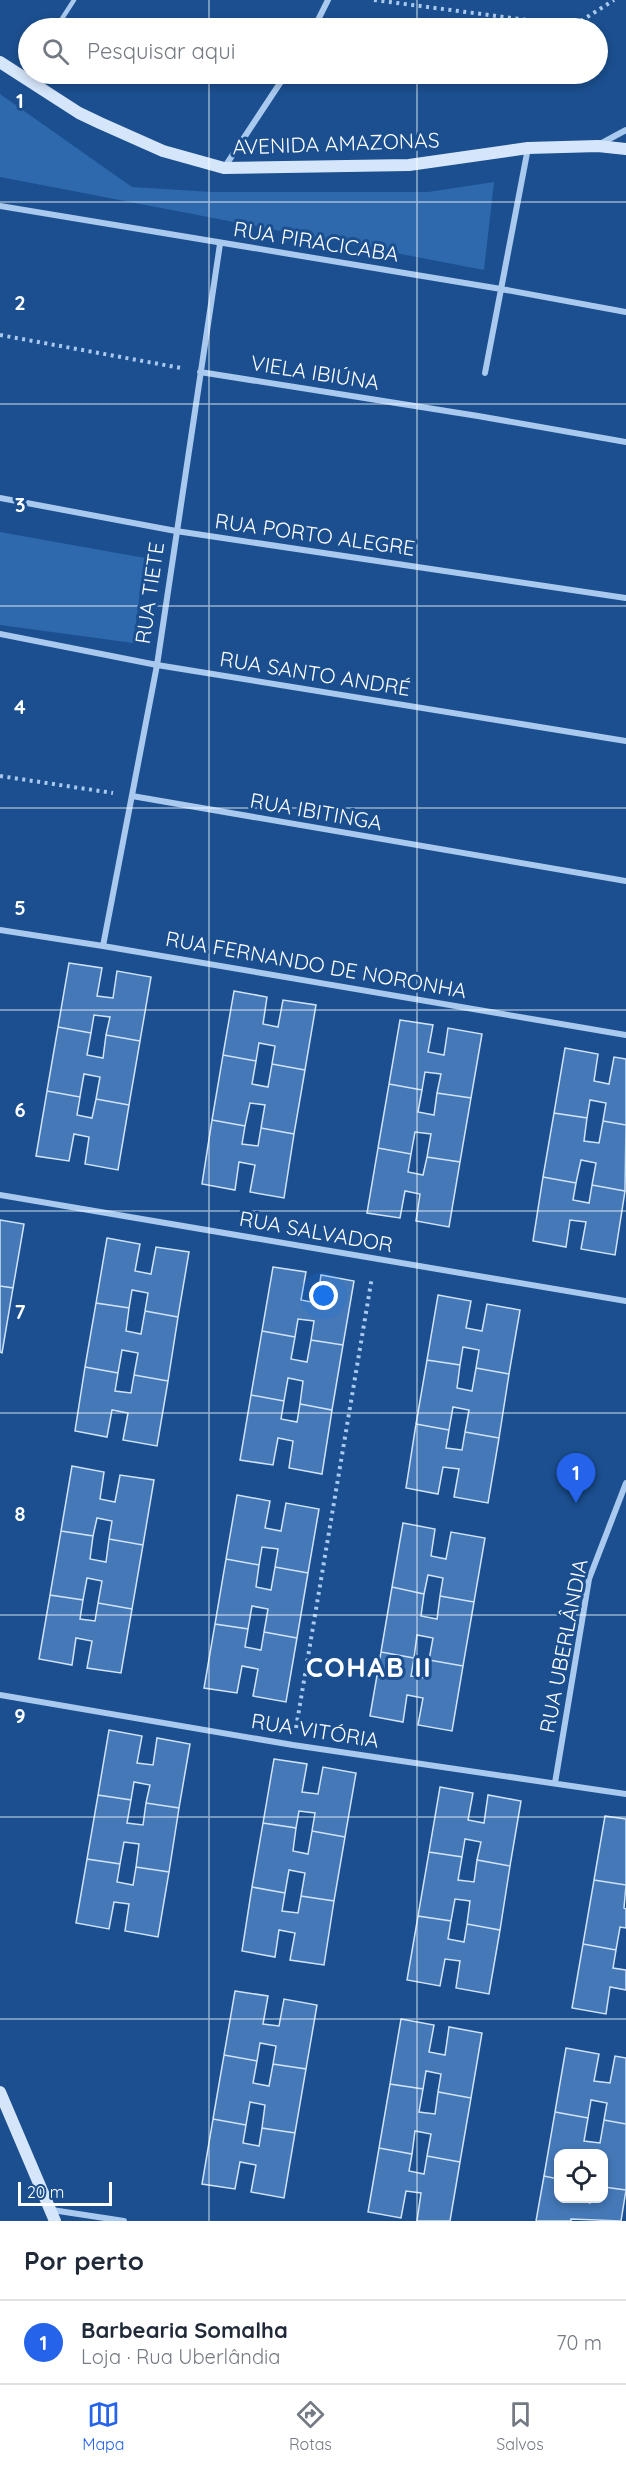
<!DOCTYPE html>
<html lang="pt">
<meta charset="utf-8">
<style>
:root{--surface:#fff;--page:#f2f2f3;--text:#1f2937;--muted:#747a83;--line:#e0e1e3;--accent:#2563eb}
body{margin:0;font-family:Quicksand,sans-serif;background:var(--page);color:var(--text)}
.controls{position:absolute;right:18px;bottom:18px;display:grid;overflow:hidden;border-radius:12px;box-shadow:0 3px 9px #0003}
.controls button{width:54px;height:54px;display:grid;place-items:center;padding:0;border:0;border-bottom:2px solid var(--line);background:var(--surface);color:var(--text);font:30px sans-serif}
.scale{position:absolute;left:18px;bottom:15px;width:94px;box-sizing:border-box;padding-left:6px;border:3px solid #fff;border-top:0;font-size:16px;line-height:21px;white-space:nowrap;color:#fff;-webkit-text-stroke:4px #1b4f8f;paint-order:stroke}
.you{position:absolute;left:324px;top:1296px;width:21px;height:21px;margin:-15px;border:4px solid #fff;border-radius:50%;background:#1a73e8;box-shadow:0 0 0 9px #1a73e833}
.badge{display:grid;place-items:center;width:39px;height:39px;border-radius:50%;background:var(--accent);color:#fff;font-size:20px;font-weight:700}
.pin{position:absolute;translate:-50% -50px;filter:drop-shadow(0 2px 3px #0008)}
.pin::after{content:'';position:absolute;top:32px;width:21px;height:18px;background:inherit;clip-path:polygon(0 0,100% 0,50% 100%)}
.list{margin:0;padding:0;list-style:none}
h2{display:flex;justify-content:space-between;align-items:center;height:78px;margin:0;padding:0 24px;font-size:26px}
h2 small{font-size:20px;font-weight:400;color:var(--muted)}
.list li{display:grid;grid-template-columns:39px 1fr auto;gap:18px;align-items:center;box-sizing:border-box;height:84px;padding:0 24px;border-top:2px solid var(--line)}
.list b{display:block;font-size:22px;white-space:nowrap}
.list p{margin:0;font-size:20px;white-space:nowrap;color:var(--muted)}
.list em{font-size:20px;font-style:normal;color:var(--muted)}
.icon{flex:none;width:33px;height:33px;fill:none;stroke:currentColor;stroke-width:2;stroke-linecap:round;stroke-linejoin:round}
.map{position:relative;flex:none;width:626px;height:2221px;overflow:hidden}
.search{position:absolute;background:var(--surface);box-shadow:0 3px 9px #0003;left:18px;right:18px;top:18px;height:66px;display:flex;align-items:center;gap:15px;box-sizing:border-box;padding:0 21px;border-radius:33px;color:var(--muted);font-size:22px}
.sheet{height:162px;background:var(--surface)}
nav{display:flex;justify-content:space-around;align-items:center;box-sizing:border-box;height:84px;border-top:2px solid var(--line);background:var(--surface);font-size:16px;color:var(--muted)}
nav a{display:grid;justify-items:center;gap:3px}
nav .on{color:var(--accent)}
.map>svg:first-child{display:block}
</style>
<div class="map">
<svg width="626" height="2221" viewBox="0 0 626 2221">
<rect width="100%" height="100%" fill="#1b4f8f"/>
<path fill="#2e69ad" d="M0,94L132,187L212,192H428L494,182L484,270L0,177Z
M0,532L145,558L133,643L0,625Z"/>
<path fill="#4478b7" stroke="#cfe3fa" stroke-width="1.5" d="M69,963L102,968L97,996L113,998L117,971L151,977L140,1041L106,1035L110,1017L94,1015L91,1033L58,1027Z
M234,991L267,997L263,1024L278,1027L283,1000L316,1005L305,1070L272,1064L275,1046L259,1043L256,1061L223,1055Z
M400,1020L433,1025L428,1052L444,1055L448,1028L482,1034L471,1098L437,1093L441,1074L425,1072L422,1090L389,1084Z
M58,1027L91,1033L87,1055L103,1058L106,1035L140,1041L129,1105L96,1099L100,1077L84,1074L80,1097L47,1091Z
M565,1048L598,1054L594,1081L609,1084L614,1057L626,1059V1125L603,1121L606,1103L590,1100L587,1118L554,1113Z
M223,1055L256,1061L252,1084L268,1087L272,1064L305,1070L294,1134L261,1128L265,1105L250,1103L245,1126L212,1120Z
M389,1084L422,1090L418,1112L434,1115L437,1093L471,1098L460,1162L427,1157L431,1134L415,1132L411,1154L378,1148Z
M47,1091L80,1097L77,1115L92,1118L96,1099L129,1105L118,1170L85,1164L89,1137L74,1134L69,1161L36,1156Z
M554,1113L587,1118L584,1141L599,1143L603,1121L626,1125L625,1191L592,1185L596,1163L581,1160L576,1183L543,1177Z
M212,1120L245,1126L242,1144L258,1146L261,1128L294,1134L284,1198L250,1192L255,1165L239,1162L235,1190L202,1184Z
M378,1148L411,1154L408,1172L423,1175L427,1157L460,1162L449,1227L416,1221L420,1194L405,1191L400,1218L367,1213Z
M543,1177L576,1183L573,1200L589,1203L592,1185L625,1191L615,1255L581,1249L586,1222L570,1220L566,1247L533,1241Z
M0,1220L24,1224L13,1288L0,1286Z
M107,1238L140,1244L135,1271L151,1274L156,1247L189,1252L178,1317L145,1311L148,1293L132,1290L129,1308L96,1303Z
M273,1267L306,1272L301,1300L317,1303L321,1275L354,1281L343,1345L311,1340L314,1321L298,1319L295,1337L262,1331Z
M0,1286L13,1288L2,1353L0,1352Z
M438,1295L471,1301L466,1328L482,1331L487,1304L520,1310L509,1374L476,1368L479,1350L463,1347L460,1365L427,1360Z
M96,1303L129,1308L126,1331L141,1334L145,1311L178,1317L168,1381L134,1375L138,1353L122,1350L118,1373L85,1367Z
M262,1331L295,1337L291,1359L307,1362L311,1340L343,1345L332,1410L300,1404L303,1381L288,1378L284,1401L251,1395Z
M427,1360L460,1365L457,1388L472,1391L476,1368L509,1374L499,1438L465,1432L469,1410L453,1407L449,1430L416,1424Z
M85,1367L118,1373L115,1391L131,1393L134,1375L168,1381L157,1446L123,1440L128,1413L112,1410L107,1437L75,1431Z
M251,1395L284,1401L281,1419L297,1422L300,1404L332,1410L322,1474L289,1468L293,1441L278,1438L273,1465L240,1460Z
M416,1424L449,1430L446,1448L462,1450L465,1432L499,1438L488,1503L454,1497L459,1469L443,1467L438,1494L406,1488Z
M72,1466L104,1472L100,1499L115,1502L120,1475L154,1480L143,1545L109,1539L112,1521L97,1518L93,1536L61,1531Z
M237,1495L270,1501L265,1528L281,1531L286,1503L319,1509L308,1573L275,1567L278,1549L262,1547L259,1565L226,1559Z
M403,1523L435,1529L431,1556L446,1559L451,1532L485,1538L474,1602L440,1596L443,1578L428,1575L424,1594L392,1587Z
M61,1531L93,1536L90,1559L106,1562L109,1539L143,1545L132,1609L98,1603L102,1581L87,1578L83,1600L50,1595Z
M226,1559L259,1565L256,1587L271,1590L275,1567L308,1573L297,1638L264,1632L268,1609L252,1606L248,1629L215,1624Z
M392,1587L424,1594L421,1616L437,1619L440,1596L474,1602L463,1666L429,1660L433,1638L417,1635L414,1658L381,1652Z
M50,1595L83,1600L80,1619L95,1621L98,1603L132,1609L121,1673L87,1668L92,1641L76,1638L72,1665L39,1659Z
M215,1624L248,1629L245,1647L261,1650L264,1632L297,1638L286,1702L253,1696L258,1669L242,1666L237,1693L204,1688Z
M381,1652L414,1658L411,1676L426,1678L429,1660L463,1666L452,1731L418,1725L423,1698L407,1695L403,1722L370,1716Z
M109,1730L142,1736L137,1763L153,1765L157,1738L190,1744L179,1808L146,1803L150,1785L134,1782L131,1800L98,1795Z
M274,1759L307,1764L302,1792L318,1794L323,1767L356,1773L345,1837L312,1831L315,1813L299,1811L296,1828L263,1823Z
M440,1787L473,1793L468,1820L484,1823L488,1795L521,1801L510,1866L477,1860L481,1842L465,1839L462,1857L429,1852Z
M98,1795L131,1800L127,1823L143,1825L146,1803L179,1808L169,1872L136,1867L139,1844L124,1842L120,1864L87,1859Z
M605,1816L626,1819V1885L594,1880Z
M263,1823L296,1828L293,1851L308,1854L312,1831L345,1837L334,1901L301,1896L305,1873L289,1870L285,1893L252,1887Z
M429,1852L462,1857L458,1880L474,1882L477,1860L510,1866L500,1930L467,1924L470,1901L455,1899L451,1921L418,1916Z
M87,1859L120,1864L117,1882L133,1885L136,1867L169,1872L158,1937L125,1931L129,1904L114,1902L109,1929L76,1923Z
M594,1880L626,1885L624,1908L626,1909V1928L620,1927L616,1950L583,1944Z
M252,1887L285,1893L282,1911L298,1913L301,1896L334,1901L324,1965L290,1960L295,1933L279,1930L275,1957L242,1951Z
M418,1916L451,1921L448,1939L464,1942L467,1924L500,1930L489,1994L456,1988L460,1961L445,1959L440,1986L407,1980Z
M583,1944L616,1950L613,1968L626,1970V1990L610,1987L606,2014L572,2008Z
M235,1991L268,1996L263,2024L279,2026L284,1999L317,2005L306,2069L273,2064L276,2046L260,2043L257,2061L224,2055Z
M401,2019L434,2025L429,2052L445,2055L449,2027L482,2033L471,2098L438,2092L441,2074L426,2071L423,2089L390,2084Z
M566,2048L599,2054L594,2081L610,2083L615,2056L626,2058V2124L604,2120L607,2103L591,2100L588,2118L555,2112Z
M224,2055L257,2061L253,2083L269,2086L273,2064L306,2069L295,2133L262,2128L265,2105L250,2102L246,2125L213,2119Z
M390,2084L423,2089L419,2112L435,2114L438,2092L471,2098L460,2162L427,2156L431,2134L415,2131L412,2154L379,2148Z
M555,2112L588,2118L584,2141L600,2143L604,2120L626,2124V2190L604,2187V2154H558V2179L544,2176Z
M213,2119L246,2125L243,2143L259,2146L262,2128L295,2133L284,2198L251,2192L256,2165L240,2162L235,2189L202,2184Z
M379,2148L412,2154L409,2171L424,2174L427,2156L460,2162L450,2221H417L421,2193L406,2191L401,2218L368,2212Z
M544,2176L558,2179V2198H574L590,2203L591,2198H604V2187L626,2190L621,2221L571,2219V2221H536Z"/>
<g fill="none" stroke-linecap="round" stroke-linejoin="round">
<path stroke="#a9c9ee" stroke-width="4" stroke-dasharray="3 4.5" stroke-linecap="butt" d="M374,0L573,26L614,0
M0,335L181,368
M0,776L113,793
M296,1728L372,1277"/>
<path stroke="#a9c9ee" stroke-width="4.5" d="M56,28L74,0"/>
<path stroke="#a9c9ee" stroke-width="6" d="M314,28L328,0
M600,144L626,130
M224,168L286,74
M0,206L501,289L626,312
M200,372L478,416L626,442
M485,373L528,148
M0,498L176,531L626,598
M0,634L157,665L626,741
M132,796L626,881
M0,930L103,946L626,1035
M103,946L157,665L220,244
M0,1195L626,1301
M0,1695L293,1745L626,1794
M555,1783L589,1579L626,1483
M52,2210L124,2221"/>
<path stroke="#d6e6fa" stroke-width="12" d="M0,62L79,113L100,123L163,151L224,168L409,165L528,148L598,146L626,149
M0,2092L55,2221"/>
</g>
<path fill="none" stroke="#fff" stroke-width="1.5" stroke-opacity="0.55" d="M209,0V28M417,0V28M209,74V2221M417,74V2221M0,202H626M0,404H626M0,606H626M0,808H626M0,1010H626M0,1211H626M0,1413H626M0,1615H626M0,1817H626M0,2019H626"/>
<g text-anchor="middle" stroke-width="6" stroke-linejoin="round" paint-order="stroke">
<g font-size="21" fill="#fff" stroke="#1b4f8f">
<text transform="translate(336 144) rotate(-2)" y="7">AVENIDA AMAZONAS</text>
<text transform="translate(316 242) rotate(9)" y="7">RUA PIRACICABA</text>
<text transform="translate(315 373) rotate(9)" y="7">VIELA IBIÚNA</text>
<text transform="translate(315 535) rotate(8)" y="7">RUA PORTO ALEGRE</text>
<text transform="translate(150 593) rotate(-82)" y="7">RUA TIETE</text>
<text transform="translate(315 674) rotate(9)" y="7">RUA SANTO ANDRÉ</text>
<text transform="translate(316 812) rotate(10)" y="7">RUA IBITINGA</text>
<text transform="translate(316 965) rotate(10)" y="7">RUA FERNANDO DE NORONHA</text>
<text transform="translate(316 1232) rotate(10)" y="7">RUA SALVADOR</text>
<text transform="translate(564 1646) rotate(-79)" y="7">RUA UBERLÂNDIA</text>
<text transform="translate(315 1731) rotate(9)" y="7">RUA VITÓRIA</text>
</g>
<g font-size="27" font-weight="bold" letter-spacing="1.5" fill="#fff" stroke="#1b4f8f">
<text x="369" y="1677">COHAB II</text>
</g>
</g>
<g font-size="20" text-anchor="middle" font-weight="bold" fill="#fff" stroke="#1b4f8f" stroke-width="6" stroke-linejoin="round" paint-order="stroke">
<text x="20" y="108">1</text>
<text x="20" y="310">2</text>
<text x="20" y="512">3</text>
<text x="20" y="714">4</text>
<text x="20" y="915">5</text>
<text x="20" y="1117">6</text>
<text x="20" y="1319">7</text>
<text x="20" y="1521">8</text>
<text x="20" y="1723">9</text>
</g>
</svg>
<div class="controls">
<button><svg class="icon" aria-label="locate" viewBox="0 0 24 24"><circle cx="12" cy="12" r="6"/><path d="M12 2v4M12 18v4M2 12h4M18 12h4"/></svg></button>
</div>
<div class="scale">20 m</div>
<div class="you"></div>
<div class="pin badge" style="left:576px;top:1503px">1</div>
<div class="search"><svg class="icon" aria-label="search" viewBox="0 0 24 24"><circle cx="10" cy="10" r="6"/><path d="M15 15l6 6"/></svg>Pesquisar aqui</div>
</div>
<section class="sheet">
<h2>Por perto<small></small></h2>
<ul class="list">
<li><span class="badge">1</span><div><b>Barbearia Somalha</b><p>Loja · Rua Uberlândia</p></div><em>70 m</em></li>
</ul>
</section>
<nav>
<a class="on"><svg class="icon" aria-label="map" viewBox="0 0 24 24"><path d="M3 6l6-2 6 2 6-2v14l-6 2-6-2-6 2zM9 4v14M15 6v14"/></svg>Mapa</a>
<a><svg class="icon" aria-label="directions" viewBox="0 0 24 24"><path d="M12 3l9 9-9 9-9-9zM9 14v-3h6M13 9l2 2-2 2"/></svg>Rotas</a>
<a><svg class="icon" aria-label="saved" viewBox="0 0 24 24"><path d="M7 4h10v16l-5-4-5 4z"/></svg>Salvos</a>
</nav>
